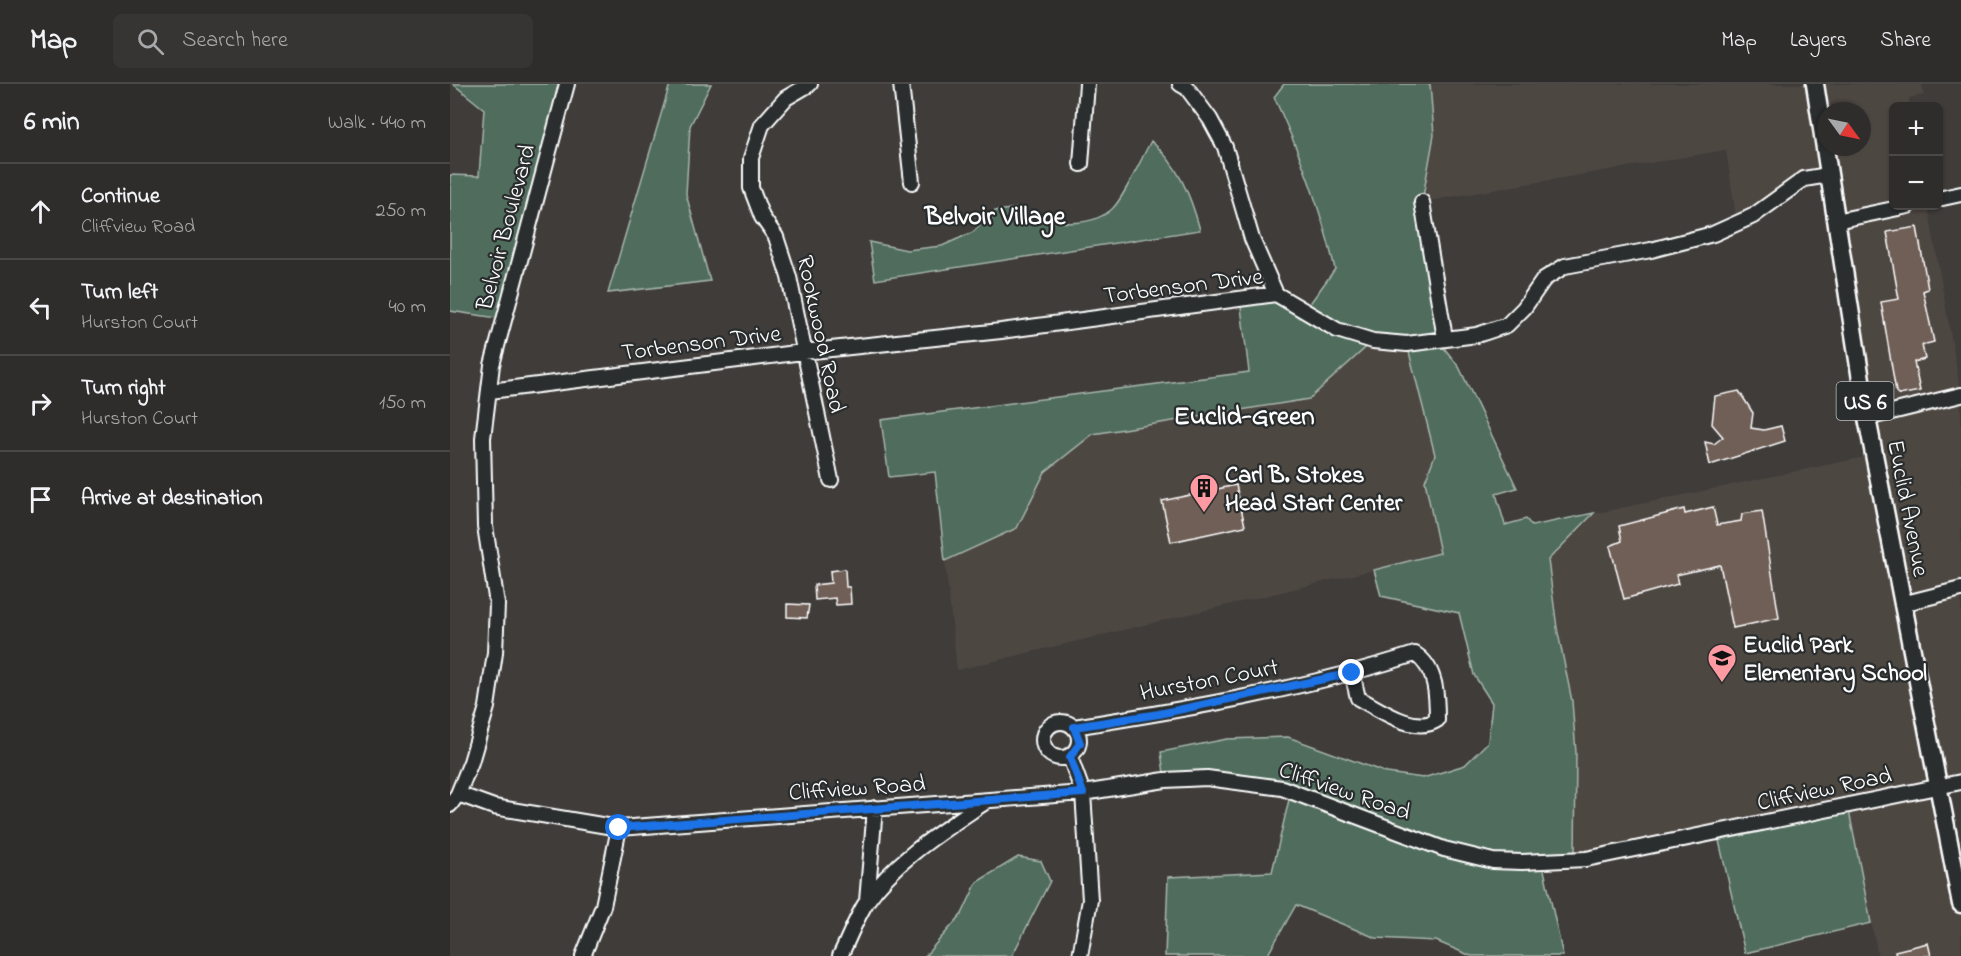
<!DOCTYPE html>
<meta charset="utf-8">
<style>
:root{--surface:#2f2d2c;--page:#373534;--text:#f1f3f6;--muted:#a7a8a9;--line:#4a4948}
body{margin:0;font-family:"Indie Flower",sans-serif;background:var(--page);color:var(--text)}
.controls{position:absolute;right:18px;top:18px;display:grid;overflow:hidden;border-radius:9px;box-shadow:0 2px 4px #0004}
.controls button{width:54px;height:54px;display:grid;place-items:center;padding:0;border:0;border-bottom:2px solid var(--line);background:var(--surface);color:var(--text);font:30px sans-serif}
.compass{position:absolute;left:1367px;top:18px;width:54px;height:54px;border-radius:50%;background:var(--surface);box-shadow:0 2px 4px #0004;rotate:123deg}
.stop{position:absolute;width:18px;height:18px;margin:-14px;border:4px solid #1a73e8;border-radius:50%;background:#fff}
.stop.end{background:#1a73e8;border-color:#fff;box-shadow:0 2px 6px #0008}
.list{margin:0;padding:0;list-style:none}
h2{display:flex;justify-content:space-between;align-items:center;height:78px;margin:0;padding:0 24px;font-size:26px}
h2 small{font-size:20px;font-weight:400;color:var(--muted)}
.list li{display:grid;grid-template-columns:39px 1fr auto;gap:18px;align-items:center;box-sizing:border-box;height:96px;padding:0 24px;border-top:2px solid var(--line)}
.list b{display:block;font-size:22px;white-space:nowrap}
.list p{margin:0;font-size:20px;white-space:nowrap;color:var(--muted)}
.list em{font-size:20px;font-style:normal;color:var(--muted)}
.icon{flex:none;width:33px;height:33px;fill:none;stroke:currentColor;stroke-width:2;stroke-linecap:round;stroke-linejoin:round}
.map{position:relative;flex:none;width:1511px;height:872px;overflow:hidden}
header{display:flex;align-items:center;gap:36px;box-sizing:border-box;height:84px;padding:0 30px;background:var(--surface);border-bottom:2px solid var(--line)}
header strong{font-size:28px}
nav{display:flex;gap:33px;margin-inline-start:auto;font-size:21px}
.search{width:420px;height:54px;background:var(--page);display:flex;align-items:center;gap:15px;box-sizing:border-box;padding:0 21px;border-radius:9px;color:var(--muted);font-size:22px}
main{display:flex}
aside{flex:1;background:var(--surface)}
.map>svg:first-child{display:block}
</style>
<header>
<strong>Map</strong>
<div class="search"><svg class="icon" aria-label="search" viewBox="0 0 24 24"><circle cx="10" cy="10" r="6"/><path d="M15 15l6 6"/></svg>Search here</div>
<nav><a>Map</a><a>Layers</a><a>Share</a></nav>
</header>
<main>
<aside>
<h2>6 min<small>Walk · 440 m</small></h2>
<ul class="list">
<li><svg class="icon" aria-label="ahead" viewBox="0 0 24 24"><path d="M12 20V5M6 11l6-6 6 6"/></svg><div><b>Continue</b><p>Cliffview Road</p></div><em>250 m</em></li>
<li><svg class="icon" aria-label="left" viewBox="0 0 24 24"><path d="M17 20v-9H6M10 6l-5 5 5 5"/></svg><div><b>Turn left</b><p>Hurston Court</p></div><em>40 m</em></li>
<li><svg class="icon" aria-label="right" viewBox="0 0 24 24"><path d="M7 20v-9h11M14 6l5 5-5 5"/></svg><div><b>Turn right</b><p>Hurston Court</p></div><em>150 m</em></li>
<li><svg class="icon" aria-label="arrive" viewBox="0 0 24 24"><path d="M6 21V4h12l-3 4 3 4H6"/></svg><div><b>Arrive at destination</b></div></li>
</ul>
</aside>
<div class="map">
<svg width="1511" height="872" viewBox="0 0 1511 872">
<rect width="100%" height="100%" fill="#3f3c3a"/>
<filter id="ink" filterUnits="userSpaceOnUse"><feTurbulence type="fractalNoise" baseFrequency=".0167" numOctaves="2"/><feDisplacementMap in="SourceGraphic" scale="12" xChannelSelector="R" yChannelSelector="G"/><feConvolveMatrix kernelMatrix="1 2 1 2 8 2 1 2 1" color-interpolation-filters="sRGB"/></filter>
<g filter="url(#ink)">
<path fill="#4e4643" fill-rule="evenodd" d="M980,0H1472L1474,11L1459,14L1460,22H1444V122H1478L1511,310V698L1488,703L1511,820V872H1428L1398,722L1125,774L1047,450L1424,371L1378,91L1354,95L1287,140L1276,66L972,118L984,51ZM1376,27H1412V63H1376Z
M923,257L957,260L985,371L975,397L990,470L507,586L495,477L566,444L595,388L643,350L859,315Z"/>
<path fill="#506c5c" stroke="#a8b6ae" stroke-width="1.5" d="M3,0H117L54,235L0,227V91L29,92L34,25Z
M220,0H261L240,42L236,110L260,197L158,209Z
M834,0H980L984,51L972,118L995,254L987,255L1009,283L1067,404L1046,410L1055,441L1076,435L1082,442L1144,429L1098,476L1107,544L1122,617L1126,669L1125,774L1092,777L1113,872H1021L986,857L926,854L846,821L817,872H715L718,793L822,788L841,707L715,696L711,668L777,655L838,653L937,689L973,694L1015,681L1038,658L1042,619L1024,591L1009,529L931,512L924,486L990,469L975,397L985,371L957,260L923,257L859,315L643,350L595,388L567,444L495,477L485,388L439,393L431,336L799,288L790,215L826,210L856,225L885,185C871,125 850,69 824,13Z
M701,57C728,80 741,112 750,146L425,196L419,158L457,166L492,162L523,148L545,127L569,124C593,140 636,146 661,126C673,116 692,73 701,57Z
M1398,722L1421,839L1295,869L1267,748Z
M568,773L591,777L600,797L562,872H475L512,830L527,798Z"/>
<path fill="#705f57" stroke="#fff" stroke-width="1.5" d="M1467,143L1478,205L1473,207L1484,258L1472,261L1475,275L1464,278L1470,307L1449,311L1446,308L1431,218L1449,215L1437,148Z
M1289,307L1303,329L1301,344L1314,346L1331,342L1335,357L1260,381L1255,358L1264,360L1273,353L1262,340L1265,312Z
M786,401L795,442L721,458L712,417Z
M1263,423L1267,441L1291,437L1292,430L1312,427L1329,534L1283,544L1270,481L1226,491L1228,500L1174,515L1160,462L1172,457L1169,442L1234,425L1235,430Z
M395,485L396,503H400L401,520L386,521L385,514L365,516L364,501L381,499L380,487Z
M337,520L359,521L357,534L337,533Z
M1478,859L1481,872H1446L1445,867Z"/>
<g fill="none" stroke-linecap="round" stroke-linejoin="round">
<g stroke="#fff" stroke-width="18">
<path id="minor" d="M360,0L336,14L312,41L301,74V104L312,133L326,153L339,193L381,396
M451,0L462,98
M730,0L737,4L760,35L775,63L802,155L826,210
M631,80L637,0
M1488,115L1511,110
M972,118L995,254
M1386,137L1458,122
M40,307L353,268L551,247L826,210L887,246L923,257L957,260L1027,251L1057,241L1074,224L1094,195L1115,182L1201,166L1263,150L1303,132L1354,95L1378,91
M1417,334L1511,311
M1452,520L1511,505
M593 656a18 18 0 1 1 36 0a18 18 0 1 1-36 0Z
M624,643C738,625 855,605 965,570C987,584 987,613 987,636C964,651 929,625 908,614L902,589
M620,673L633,709L640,816L630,872
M8,710L44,723L169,744L633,709L715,696L757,694L832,704L994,765L1043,777L1072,778L1136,775L1511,698
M0,721L8,710L21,678L37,623L45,569L47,520L35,442L33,354L42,281L117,0
M417,817L425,724
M133,872L153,822L169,744
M390,872C399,854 406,834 417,817C445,776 494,746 535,718"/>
</g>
<g stroke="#fff" stroke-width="21">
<path id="major" d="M1365,0L1417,334L1511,820"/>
</g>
<use href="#minor" stroke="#2a2d2e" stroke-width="14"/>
<use href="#major" stroke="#2a2d2e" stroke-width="16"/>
</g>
</g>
<g fill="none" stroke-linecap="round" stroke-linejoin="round" filter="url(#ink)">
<path stroke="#1a73e8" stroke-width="8" d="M169,744L633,709L620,673L630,659L624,643L709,630L902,589"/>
</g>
<defs>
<g id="building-pin" transform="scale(1.5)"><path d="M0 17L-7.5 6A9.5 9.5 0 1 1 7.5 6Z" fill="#ff9aa2" stroke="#2a2d2e"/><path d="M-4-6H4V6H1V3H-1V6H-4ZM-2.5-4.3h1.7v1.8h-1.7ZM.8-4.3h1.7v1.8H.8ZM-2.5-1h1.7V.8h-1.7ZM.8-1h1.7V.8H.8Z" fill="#111"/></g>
<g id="school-pin" transform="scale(1.5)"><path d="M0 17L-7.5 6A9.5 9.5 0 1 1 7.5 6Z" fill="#ff9aa2" stroke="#2a2d2e"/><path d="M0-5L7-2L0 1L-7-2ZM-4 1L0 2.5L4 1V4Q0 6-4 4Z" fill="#111"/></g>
</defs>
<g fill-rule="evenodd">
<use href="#building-pin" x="754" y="404"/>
<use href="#school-pin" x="1272" y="574"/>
</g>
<g text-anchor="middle" stroke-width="4.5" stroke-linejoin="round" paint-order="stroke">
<rect fill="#2a2d2e" stroke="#bfc0c0" stroke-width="1.5" x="1386.5" y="298" width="57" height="38" rx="4.5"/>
<g font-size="22" font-weight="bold" fill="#fff">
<text x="1415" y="325">US 6</text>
</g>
<g font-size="24" fill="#fff" stroke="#2a2d2e">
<text transform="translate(55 143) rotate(-75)" y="8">Belvoir Boulevard</text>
<text transform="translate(733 201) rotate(-7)" y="8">Torbenson Drive</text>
<text transform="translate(372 250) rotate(78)" y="8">Rookwood Road</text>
<text transform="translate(251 258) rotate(-7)" y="8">Torbenson Drive</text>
<text transform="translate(1459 424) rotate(79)" y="8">Euclid Avenue</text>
<text transform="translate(759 595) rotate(-11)" y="8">Hurston Court</text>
<text transform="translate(407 703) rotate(-4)" y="8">Cliffview Road</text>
<text transform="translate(1374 704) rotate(-12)" y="8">Cliffview Road</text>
<text transform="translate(895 706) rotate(19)" y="8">Cliffview Road</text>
</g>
<g font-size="24" font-weight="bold" fill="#fff" stroke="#2a2d2e" text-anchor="start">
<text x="775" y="398">Carl B. Stokes<tspan x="775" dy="28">Head Start Center</tspan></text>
<text x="1293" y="568">Euclid Park<tspan x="1293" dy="28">Elementary School</tspan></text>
</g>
<g font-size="26" font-weight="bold" fill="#fff" stroke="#2a2d2e">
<text x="545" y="140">Belvoir Village</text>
</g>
<g font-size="27" font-weight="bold" fill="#fff" stroke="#2a2d2e">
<text x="794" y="340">Euclid-Green</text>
</g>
</g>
</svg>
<div class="controls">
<button>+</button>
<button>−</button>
</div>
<svg class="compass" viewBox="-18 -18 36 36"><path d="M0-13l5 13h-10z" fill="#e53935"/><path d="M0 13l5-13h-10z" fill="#a7a8a9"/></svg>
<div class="stop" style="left:169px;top:744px"></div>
<div class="stop end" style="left:902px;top:589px"></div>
</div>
</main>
